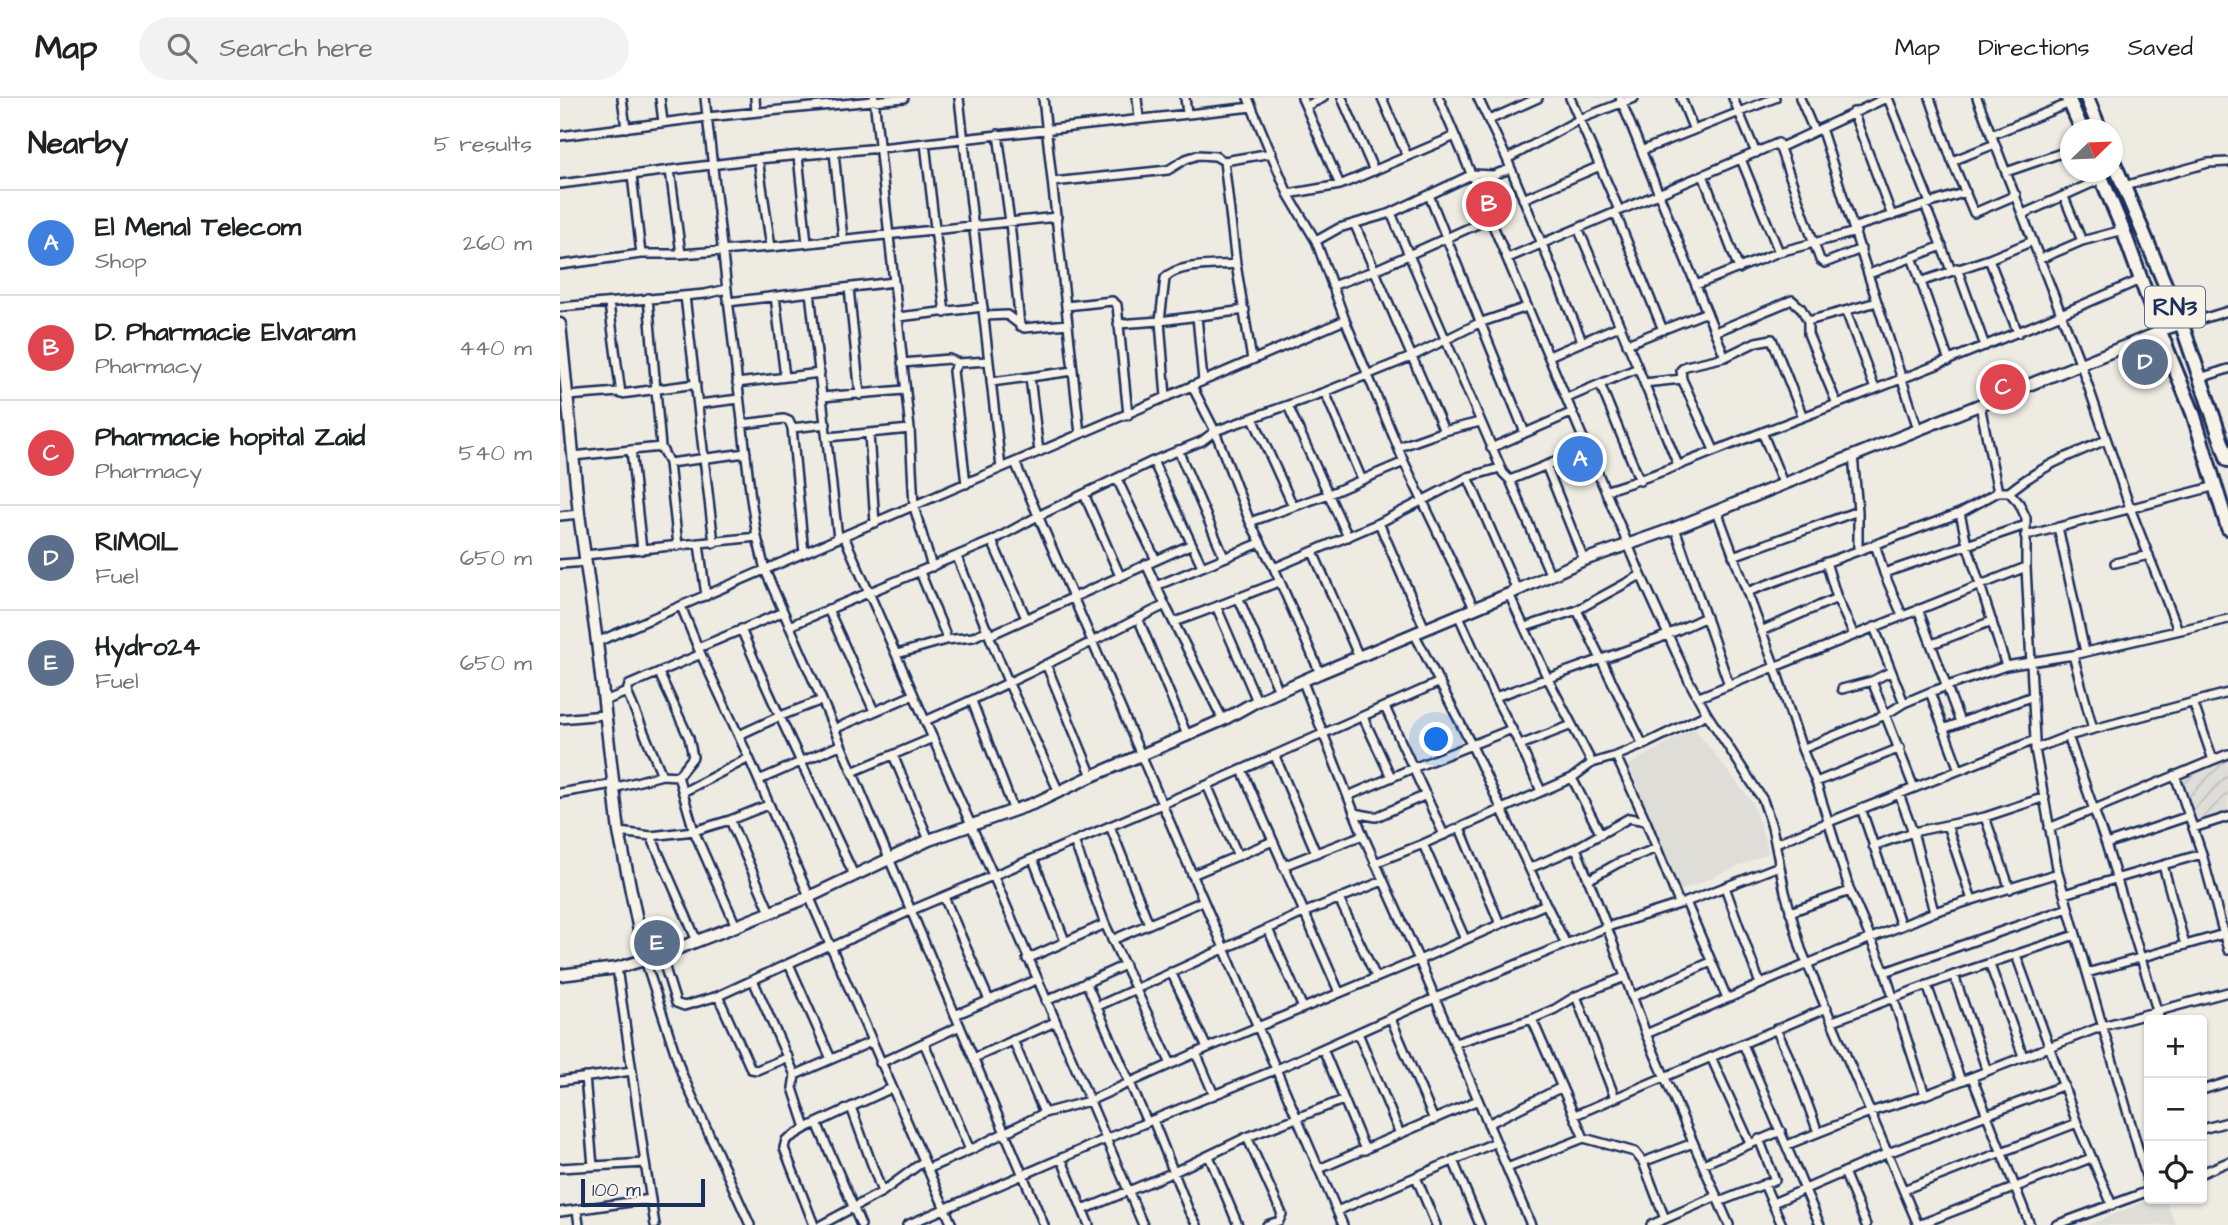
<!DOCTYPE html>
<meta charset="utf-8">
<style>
:root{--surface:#fff;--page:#f2f2f2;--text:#202124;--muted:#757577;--line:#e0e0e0;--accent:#111827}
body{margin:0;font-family:"Architects Daughter",sans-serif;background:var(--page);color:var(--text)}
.controls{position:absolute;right:21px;bottom:21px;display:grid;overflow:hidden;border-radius:7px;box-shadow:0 2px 5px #0004}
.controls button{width:63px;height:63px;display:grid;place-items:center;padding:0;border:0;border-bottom:2px solid var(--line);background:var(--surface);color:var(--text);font:35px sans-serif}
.compass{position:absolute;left:1500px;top:21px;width:63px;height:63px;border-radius:50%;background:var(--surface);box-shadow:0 2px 5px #0004;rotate:67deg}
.scale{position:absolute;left:21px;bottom:18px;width:124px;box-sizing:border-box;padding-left:7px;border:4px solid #1b2f5e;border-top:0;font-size:19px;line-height:24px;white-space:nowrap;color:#1b2f5e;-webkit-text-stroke:5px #f7f3e8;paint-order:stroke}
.you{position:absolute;left:877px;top:642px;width:24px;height:24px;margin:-18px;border:5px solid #fff;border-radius:50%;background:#1a73e8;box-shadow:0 0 0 10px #1a73e833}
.badge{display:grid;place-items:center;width:46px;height:46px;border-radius:50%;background:var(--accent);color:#fff;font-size:23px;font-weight:700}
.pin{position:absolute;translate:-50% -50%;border:4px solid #fff;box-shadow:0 2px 7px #0006}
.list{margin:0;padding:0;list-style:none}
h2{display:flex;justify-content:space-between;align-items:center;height:91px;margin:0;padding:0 28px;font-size:30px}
h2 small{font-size:23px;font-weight:400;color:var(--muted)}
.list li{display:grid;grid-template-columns:46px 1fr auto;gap:21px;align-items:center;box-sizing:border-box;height:105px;padding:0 28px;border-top:2px solid var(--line)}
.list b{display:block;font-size:26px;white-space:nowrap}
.list p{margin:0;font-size:23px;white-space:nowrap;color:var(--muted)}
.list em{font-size:23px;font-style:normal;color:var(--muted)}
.icon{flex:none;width:38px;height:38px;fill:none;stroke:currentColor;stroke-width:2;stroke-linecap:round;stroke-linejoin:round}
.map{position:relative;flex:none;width:1668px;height:1127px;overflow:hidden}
header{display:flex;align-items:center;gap:42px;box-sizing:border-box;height:98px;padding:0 35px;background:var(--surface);border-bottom:2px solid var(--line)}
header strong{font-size:33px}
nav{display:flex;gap:38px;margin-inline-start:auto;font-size:24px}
.search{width:490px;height:63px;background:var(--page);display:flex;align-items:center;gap:18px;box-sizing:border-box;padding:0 24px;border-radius:38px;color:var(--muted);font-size:26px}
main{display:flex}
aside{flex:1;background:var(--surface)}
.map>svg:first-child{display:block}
</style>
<header>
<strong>Map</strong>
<div class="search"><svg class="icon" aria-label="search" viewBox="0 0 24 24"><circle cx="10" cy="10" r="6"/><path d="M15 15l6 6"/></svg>Search here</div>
<nav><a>Map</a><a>Directions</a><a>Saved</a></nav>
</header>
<main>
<aside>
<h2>Nearby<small>5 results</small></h2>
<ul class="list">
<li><span class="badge" style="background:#3f7fe0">A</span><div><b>El Menal Telecom</b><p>Shop</p></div><em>260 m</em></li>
<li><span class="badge" style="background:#e0444e">B</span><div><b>D. Pharmacie Elvaram</b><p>Pharmacy</p></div><em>440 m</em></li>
<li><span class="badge" style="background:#e0444e">C</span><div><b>Pharmacie hopital Zaid</b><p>Pharmacy</p></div><em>540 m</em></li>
<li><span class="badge" style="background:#5c6f8a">D</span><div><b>RIMOIL</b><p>Fuel</p></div><em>650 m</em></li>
<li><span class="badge" style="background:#5c6f8a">E</span><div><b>Hydro24</b><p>Fuel</p></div><em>650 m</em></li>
</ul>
</aside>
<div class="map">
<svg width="1668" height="1127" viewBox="0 0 1668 1127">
<defs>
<pattern id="industrial-furrows" width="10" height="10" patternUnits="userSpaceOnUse" patternTransform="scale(1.75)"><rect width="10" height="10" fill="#deddd8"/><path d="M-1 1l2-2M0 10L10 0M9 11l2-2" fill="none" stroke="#bebebc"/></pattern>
</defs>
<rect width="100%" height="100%" fill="#eeebe2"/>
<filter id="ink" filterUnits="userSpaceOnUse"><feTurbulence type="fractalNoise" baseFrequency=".0143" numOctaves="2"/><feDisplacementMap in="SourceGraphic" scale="14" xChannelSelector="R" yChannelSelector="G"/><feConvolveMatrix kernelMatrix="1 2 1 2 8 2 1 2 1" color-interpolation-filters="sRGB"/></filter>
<g filter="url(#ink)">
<path fill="#deddd8" d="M1134,630L1192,704L1209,755L1120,793L1069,667Z
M1591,1101H1605L1616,1127H1528Z"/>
<path fill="url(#industrial-furrows)" d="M1668,661V715L1636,725L1620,678Z"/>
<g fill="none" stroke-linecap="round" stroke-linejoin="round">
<g stroke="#1b2f5e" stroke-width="12">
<path id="street" d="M62,0L66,30
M100,0L103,24
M145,0L191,401L197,439L205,472L262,602L484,1127
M195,0L196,14
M314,0L350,331L354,409L372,469
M399,0L441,370
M483,0L520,336
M577,0L579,20
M625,0L627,15
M688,0L728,96L756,143L785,222L844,364L914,510
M742,0L780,87
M782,0L814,73
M822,0L847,58
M879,0L1081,477L1129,583L1147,616L1203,702L1212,729L1225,794L1241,851L1358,1127
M918,0L947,61L1022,243
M1010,0L1059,112
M1060,0L1165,259
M1121,0L1133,30
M1173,0L1196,55
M1240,0L1254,33
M1328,0L1370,105
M1370,0L1392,63L1414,115L1456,97
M1417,0L1521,267L1570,410L1618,532
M746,8L763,0
M1293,14L1332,118
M929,22L978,0
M1261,30L1358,331
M438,36L450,124L460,228
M1431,37L1510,5
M0,38L147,19L344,0
M365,45L385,215
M1219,50L1326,0
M1083,52L1215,0
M274,54L283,141
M238,58L247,145
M198,61L211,149
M947,61L1020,21L1074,0
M1181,61L1219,154
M664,63L676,166L692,262
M1392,63L1435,46
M110,72L121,156
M1446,74L1510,52
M72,77L81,156
M1143,77L1179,171
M493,84L608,72L626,61L638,57L655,58L664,63L712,55
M0,86L198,61L320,50L692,9
M1564,88L1648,65L1668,64
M728,96L780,87L895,38
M869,97L965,335
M963,101L1040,68
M1365,107L1391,172
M1055,114L1103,232
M831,115L943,375L950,382L1029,350
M1463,116L1541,81
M795,127L884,333
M1295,129L1406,94
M756,143L779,130L831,115L913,76L933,77L950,71
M1522,143L1563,132
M1352,159L1389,263
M948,160L1218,45L1260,162L1265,165L1301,151
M1429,161L1458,235
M1480,161L1522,143L1504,99
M0,167L81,156H121L211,149L497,119
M1397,170L1425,248
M1309,176L1382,148
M1360,184L1429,161L1473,143
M1136,187L1219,154L1296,134
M772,188L815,172L931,120
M289,190L300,297
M250,194L278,440
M125,198L154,445
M215,198L225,279
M88,200L101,349L109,365L118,448
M168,204L334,184
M49,206L61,296L136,286
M506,208L552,203L557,207L568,317
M0,209L145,196L167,191
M1286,213L1315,291
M424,218L447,217L464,230L508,226
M637,218L643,283
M338,219L423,209
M558,226L600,223L685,212
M1155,234L1232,202L1241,210L1248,223
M1600,234L1668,213
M1067,246L1147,214
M989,258L1059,228
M342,265L389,261L398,265
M1078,270L1118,367
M1640,280L1668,271
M431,284L470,279
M177,285L260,275
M1084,285L1122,281
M1040,286L1080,383
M632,288L655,333L690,424L714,470L760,575
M765,294L802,382
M7,298L59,294
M262,299L344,292
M606,299L600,223L605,180C618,165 657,168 676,166
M1007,300L1078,270L1018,130
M139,306L179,301
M1277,306L1248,236V223L1317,204
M1420,307L1438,394
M728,308L788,439
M693,320L733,408
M182,326L224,321L229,323L232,330L244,455
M232,330L266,326
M1202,334L1223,385
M309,336L315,425
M268,339L350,331
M839,349L884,333L920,324
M931,350L1013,314
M71,352L82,452
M618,352L664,459
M1154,352L1122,281L1121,272L1126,268L1165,259L1196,244L1212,241L1243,319
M479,354L470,279L513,273
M1293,357L1298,413V451
M13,358L101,349
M593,363L642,468
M455,364L783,1127
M109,365L186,355
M986,367L1024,462
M908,379L957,492
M557,381L596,462
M950,382L990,476
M406,386L393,273L398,265L428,263
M1047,392C1103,376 1157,351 1211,331C1336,284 1460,235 1582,181
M524,396L560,478
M1157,413L1215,569L1242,651L1256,684L1290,793L1325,874L1365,997
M1400,415L1407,446L1446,568
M0,418L19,416
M690,424L769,396L844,364
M819,425L865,531
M1498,429L1525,554
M1115,430L1169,587
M284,438L433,777L583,1127
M1465,438L1656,388
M432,443L466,520
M139,446L146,498
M1315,446L1324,475L1342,517
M753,454L799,559
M25,457L197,439
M1173,458L1298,413
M397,459L449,586L499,694
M1266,464L1277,500L1294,537
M1555,465L1589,457
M0,466L26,464
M586,466L605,507L663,622
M714,470L819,425L908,379L940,370
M1324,475L1466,427
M596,488L700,445
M1187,494L1400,415L1438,394H1449C1481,368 1509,358 1546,342
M949,496L988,581L1032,665
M678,499L719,593
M121,508L138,550L189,660L392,1127
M657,510L697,603
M268,511L314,613
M1358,511L1400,624
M1017,512L1083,647
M898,516L935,599L960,647L1012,627
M578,520L627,637
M614,524C650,512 684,497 719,484
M229,528L432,443L478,418L593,363L642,343L655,333L765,294L851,259L919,225L967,209
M965,529L1017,512L1081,477
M1314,529L1344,605
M181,531C216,614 256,695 294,777
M1201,533L1277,500
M854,535L912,648L986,806L1006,846
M430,537L632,446
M386,542L413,539L428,532
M37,544L785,222
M1372,546L1432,523
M138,550L223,514
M337,556L386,542L385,535L360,474
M1513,557L1533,631
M486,566L532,678
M99,575L129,640L133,659L118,678L102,677
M1312,583L1354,690
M743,584L803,737L859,862L971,1127
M1282,591L1312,583L1330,574
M1370,594L1399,672
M935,599L1098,541L1146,519
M1139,599L1466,469
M44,603L67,594
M412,603L454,713
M1633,604L1653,662L1668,656
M825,609L884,737
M803,619L831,679
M0,621L44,617
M365,623C446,588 525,547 605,507
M274,631L353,597
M1383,631L1473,598
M179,637L218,619L262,602
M1508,638L1546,746L1600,922
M1475,642V651L1498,775L1589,1088
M960,647L981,693
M1242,651L1325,617L1344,605L1370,594L1446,568L1513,557L1668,521
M1475,651L1508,638L1668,595
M333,657L369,742
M715,658L756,755L723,768
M1056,658L1086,723L1119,805
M682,672L779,894
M292,674L373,640
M1615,677L1642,756L1668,852
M118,678L134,733L176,828
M1012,680L1040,735
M199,682L280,647
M1256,684L1340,650
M647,687L678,758
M54,690L102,677L67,594L69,587L141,556
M123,694L189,660
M0,695L53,686
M1339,696L1353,734L1374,814
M788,698L853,670L952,631
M208,707L170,722L210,814
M1301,710L1341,828L1374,814L1498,775
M794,715L816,719L866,697
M1425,719L1450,791
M1387,727L1412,802
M550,728L589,826
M900,730L940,826
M1489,730L1653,662
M1633,730L1668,719
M59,734L91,738L134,733L170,722
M91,738L137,843
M514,743L545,826L611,966
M1216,745L1475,642L1466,469V420L1459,405L1449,394
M863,746L905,841
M1546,746L1629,718
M1313,748L1353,734L1425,719L1485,699
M1016,750L1047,829L1086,936L1169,1127
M756,755L803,737
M473,761L505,843
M815,765L863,746L1012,680L1032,665L1056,658L1083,647L1147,616
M970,770L1016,750L1069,720L1086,723
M632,777L713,743
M1028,782L1058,765L1097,750
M1165,789L1200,886
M1504,796L1603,767
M384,799L429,902
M779,801L816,879
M1126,804L1167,900
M1230,814L1290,793
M708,831L743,910
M552,842L643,803
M1625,847L1603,767L1642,756
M270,850L352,812L647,687L880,584
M101,857L116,905L124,908L158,898L269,847
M1456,857L1517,1025L1552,1107
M467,861L545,826
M85,862L122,976L190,1127
M229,866L271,961
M1430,867L1463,958
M57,870L72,973
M611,874L647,950
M1325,874L1508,810
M1527,875L1664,836
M1394,877L1427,973
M193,882L235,977L233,990L246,1030
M526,884L587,1024
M1367,887L1401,983
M158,898L191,971L197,972L228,959
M1016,898L1055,1000
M1072,899L1151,864
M486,903L565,867
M538,908L743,815L823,783
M395,917L476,882
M831,921L874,1022
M1273,923L1394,877L1515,837
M1216,931L1235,972L1258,1034
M798,935L840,1036
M1086,936L1247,866L1341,828
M453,942L484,1015
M364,945L410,1052
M895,945L972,921L995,911L1016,898L1065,879
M1183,946L1260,1127
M763,951L805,1052
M636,955L654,997
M1151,959L1190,1045
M414,960L495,924
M320,965L400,928
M235,977L311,944
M25,979L33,1068
M1412,979L1470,1127
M0,983L72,973L85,1065
M1642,992L1668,984
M291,1009L322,1094
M1015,1017L1267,910
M593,1022L629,1113L637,1127
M257,1025L301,1127
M928,1026L1002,989
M1642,1031L1668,1024
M687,1039L722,1116L719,1123L707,1127
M1024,1040L1075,1054L1083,1064L1105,1121
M1227,1047L1310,1014L1365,997L1543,928L1668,894
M649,1058L678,1127
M501,1060L529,1127
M893,1062L920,1127
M1083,1064L1133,1045
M1143,1066L1221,1033
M0,1070L85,1065L95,1127
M947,1070L1024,1040L972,921
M367,1071L410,1052L484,1015L529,1003L647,950L859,862L986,806
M759,1071L918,1002
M1284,1074L1306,1127
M1642,1075L1668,1064
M856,1079L876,1127
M1204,1086L1222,1127
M1343,1092L1517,1025
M1159,1104L1215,1082L1199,1041
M1213,1105L1328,1055L1504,987
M17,1112L19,1127
M523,1112L614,1074L687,1039L783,1002
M777,1113L936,1044
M0,1114L91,1101
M254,1127L224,1050L226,1042L246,1030L332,990
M261,1127L322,1094L364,1063
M347,1127L546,1041L717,971L875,900L1006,846L1047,829L1126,804L1219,768
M1091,1127L1157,1098
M1358,1127L1531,1060
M1496,1127L1589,1093"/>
</g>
<g stroke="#1b2f5e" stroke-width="15">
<path id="secondary" d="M0,226L19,416L37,544L59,734L85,862
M0,877L57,870L101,857L176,828L249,799L369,742L475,705L532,678L663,622L697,603L760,575L949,496L1024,462L1115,430L1600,234"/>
</g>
<g stroke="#1b2f5e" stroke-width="18">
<path id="highway" d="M1508,0L1522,32
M1527,0L1540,32
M1552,60L1622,227L1668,362
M1539,74L1563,132L1600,234L1633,315L1668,430"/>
</g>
<use href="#street" stroke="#f7f3e8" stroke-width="7"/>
<use href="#secondary" stroke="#f7f3e8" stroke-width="10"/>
<use href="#highway" stroke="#f7f3e8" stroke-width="12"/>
</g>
</g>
<g text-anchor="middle" stroke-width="7" stroke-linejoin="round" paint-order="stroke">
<rect fill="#f7f3e8" stroke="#5d6a87" stroke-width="2" x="1585" y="188.5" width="60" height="41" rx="5"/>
<g font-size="24" font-weight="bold" fill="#1b2f5e">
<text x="1615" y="217">RN3</text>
</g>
</g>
</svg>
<div class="controls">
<button>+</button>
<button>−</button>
<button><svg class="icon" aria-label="locate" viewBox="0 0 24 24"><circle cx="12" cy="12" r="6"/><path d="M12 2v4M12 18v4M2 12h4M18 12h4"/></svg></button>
</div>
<svg class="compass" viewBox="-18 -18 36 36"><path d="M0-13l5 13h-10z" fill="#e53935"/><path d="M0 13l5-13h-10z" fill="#757577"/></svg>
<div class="scale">100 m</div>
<div class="you"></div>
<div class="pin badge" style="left:1020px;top:361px;background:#3f7fe0">A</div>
<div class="pin badge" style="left:929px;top:106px;background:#e0444e">B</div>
<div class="pin badge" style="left:1443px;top:289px;background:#e0444e">C</div>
<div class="pin badge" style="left:1585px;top:264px;background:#5c6f8a">D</div>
<div class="pin badge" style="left:97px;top:845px;background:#5c6f8a">E</div>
</div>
</main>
